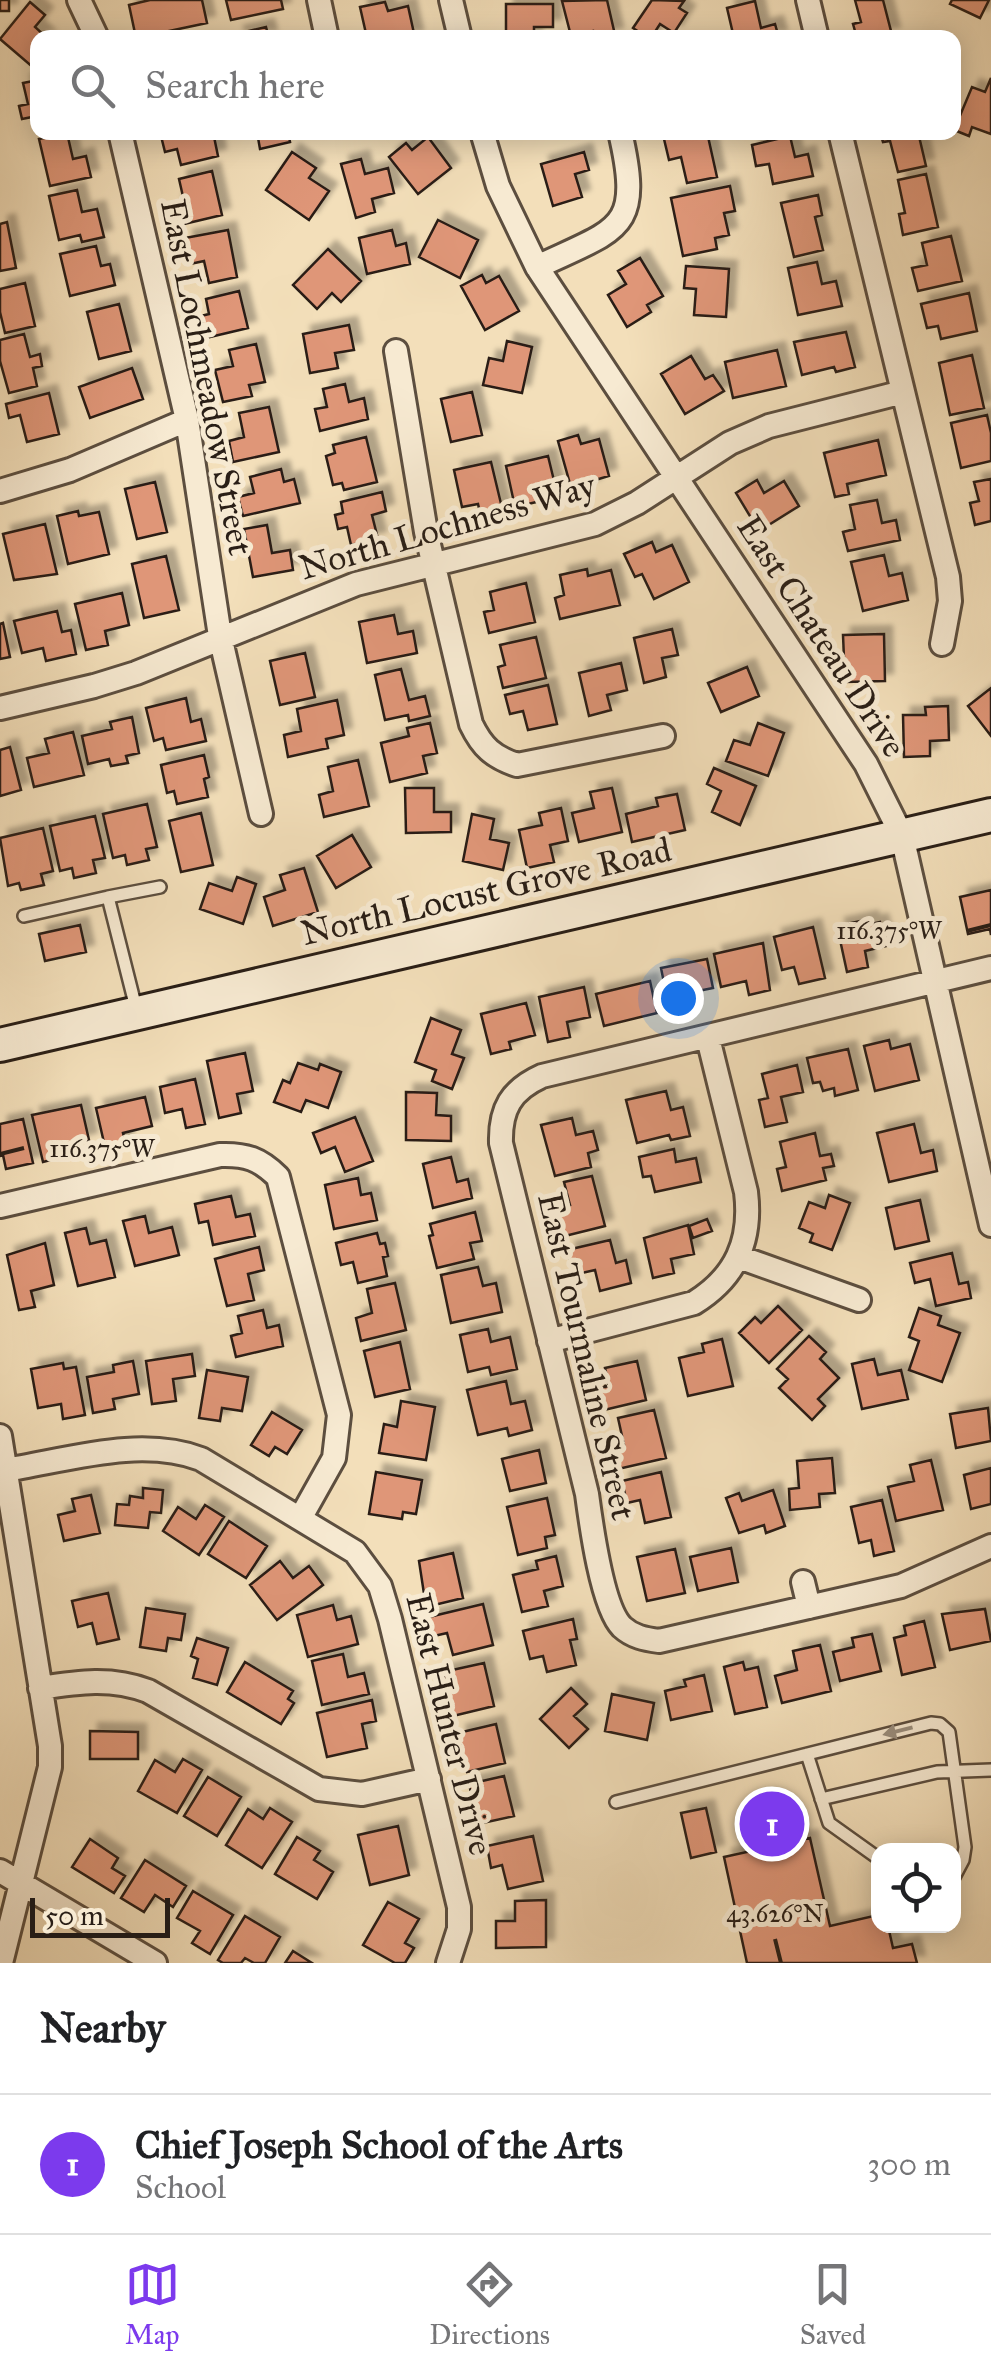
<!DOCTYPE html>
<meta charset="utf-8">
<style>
:root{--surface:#fff;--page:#f2f2f2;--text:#202124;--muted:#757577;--line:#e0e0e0;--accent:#7c3aed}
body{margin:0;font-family:"IM FELL Great Primer",serif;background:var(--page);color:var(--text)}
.controls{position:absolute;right:30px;bottom:30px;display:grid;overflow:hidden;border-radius:20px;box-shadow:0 5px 25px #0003}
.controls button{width:90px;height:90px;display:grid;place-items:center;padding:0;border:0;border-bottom:2px solid var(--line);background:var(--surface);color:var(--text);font:50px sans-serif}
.scale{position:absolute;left:30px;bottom:25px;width:140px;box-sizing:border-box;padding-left:10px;border:5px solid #291e16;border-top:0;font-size:28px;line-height:35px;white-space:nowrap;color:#291e16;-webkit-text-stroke:8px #f7ead2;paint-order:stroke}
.you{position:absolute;left:678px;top:998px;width:35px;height:35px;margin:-25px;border:8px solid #fff;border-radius:50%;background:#1a73e8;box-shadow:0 0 0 15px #1a73e833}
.badge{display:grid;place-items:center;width:65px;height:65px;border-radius:50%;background:var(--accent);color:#fff;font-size:32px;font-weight:700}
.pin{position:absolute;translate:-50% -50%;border:5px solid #fff;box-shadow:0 2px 10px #0006}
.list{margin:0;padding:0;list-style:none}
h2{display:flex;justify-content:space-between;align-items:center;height:130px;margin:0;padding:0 40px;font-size:42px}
h2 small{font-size:32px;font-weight:400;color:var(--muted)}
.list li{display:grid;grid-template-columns:65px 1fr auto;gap:30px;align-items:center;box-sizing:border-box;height:140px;padding:0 40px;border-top:2px solid var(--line)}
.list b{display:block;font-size:38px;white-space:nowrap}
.list p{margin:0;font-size:32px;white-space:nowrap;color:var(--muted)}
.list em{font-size:32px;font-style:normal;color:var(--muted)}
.icon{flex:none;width:55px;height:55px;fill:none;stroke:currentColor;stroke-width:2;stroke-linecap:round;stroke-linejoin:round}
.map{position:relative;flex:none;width:991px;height:1963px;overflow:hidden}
.search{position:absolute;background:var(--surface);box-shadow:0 5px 25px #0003;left:30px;right:30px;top:30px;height:110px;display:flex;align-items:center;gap:25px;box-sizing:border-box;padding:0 35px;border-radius:20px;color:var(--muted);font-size:38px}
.sheet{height:270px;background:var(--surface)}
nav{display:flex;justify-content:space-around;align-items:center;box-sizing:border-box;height:140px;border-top:2px solid var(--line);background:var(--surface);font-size:28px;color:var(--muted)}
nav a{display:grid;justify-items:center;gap:5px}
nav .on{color:var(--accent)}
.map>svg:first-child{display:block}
</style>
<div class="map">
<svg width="991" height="1963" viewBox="0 0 991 1963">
<defs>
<filter id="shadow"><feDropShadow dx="8" dy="-8" stdDeviation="2.5" flood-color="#0004"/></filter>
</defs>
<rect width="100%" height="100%" fill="#f3dfba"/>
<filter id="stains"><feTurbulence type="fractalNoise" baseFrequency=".002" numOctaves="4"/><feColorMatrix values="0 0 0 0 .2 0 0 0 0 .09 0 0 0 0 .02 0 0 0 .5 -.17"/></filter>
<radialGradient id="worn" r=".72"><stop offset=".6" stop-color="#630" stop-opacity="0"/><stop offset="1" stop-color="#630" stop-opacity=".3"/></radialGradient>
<path fill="#df9678" stroke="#291e16" stroke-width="2.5" filter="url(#shadow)" d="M0,0H9V11H0Z
M150,0H202L207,23L136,38L129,5Z
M226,0H281L283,9L231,20Z
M607,0L615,35L594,38L593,31L571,36L562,1Z
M652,0L684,1L679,8L687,13L674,33L660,24L651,38H648L633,28Z
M855,0H883L892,35L857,38L853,24L861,22Z
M952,0H989L980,18L950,4Z
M755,1L761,28L775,24L779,38H734L727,8Z
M30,2L45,15L35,27L47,38H38L35,69L0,39Z
M385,2L388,11L408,6L415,38H367L360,7Z
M506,4H553V27H534V38H506Z
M266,27L269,38H237L236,34Z
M991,78V134L972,127L969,136L954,130L972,87L985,92Z
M38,80V128L35,129L32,117L22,119L19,106L28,104L23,83Z
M160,132H213L218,156L181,165L177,149L165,152Z
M257,132H288L290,142L260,149Z
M696,132H707L717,177L687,183L681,157L669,160L664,139Z
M880,132H918L926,166L898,172L890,141L883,142Z
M67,133L73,159L86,156L91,177L50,186L39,139Z
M790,136L795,157L808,154L813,176L773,184L769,164L756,166L752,145Z
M428,137L451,168L418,194L389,157L406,143L412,150Z
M292,152L316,168L309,178L329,191L309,220L266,190Z
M584,152L589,170L575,174L582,197L553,206L541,164Z
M361,159L365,174L388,168L394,193L372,199L375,212L356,218L341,164Z
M212,171L222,215L180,225L175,203L184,201L179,179Z
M926,174L938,227L903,235L899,214L905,213L898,180Z
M730,186L735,211L724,213L729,235L715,238L717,249L683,256L671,198Z
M77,190L82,212L97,209L104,237L82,242L80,235L59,240L49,196Z
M818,195L822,215L815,217L823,250L794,257L781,203Z
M438,220L478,240L460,278L419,257Z
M7,222L16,268L0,271V224Z
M228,230L237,277L209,283L204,261L190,264L185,238Z
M392,230L396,246L406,243L410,264L367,274L359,238Z
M951,236L962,281L918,291L912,268L927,265L922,243Z
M96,246L101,266L110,264L115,285L70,296L60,254Z
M328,249L361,281L341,302L332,293L317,309L293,285Z
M640,258L663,296L647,305L651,312L627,327L608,295L626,284L618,271Z
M817,262L822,284L836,281L842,306L798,315L788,268Z
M686,266L729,269L726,317L694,315L696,289L684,288Z
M482,275L486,283L499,276L519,311L485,330L461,286Z
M25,283L35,326L5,333L0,312V289Z
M239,291L248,328L206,338L201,316L209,314L206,299Z
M969,293L977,331L941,339L938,326L927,328L921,304Z
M119,304L131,351L99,359L87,312Z
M349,325L354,350L335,353L338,368L310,373L303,334Z
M846,332L855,367L836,372L834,367L802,375L794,342Z
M24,334L30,357L40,354L42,366L33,368L37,386L9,393L0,361V340Z
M507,341L532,347L522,393L483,385L489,358L503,361Z
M256,344L265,382L249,385L252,396L223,402L215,370L233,366L229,350Z
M777,350L786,386L733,398L725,362Z
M972,355L984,408L950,415L939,363Z
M691,356L705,379L713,375L724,391L685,414L661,374Z
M132,368L143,399L90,418L79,387Z
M345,384L349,402L364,398L368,419L320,431L315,409L327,407L323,389Z
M472,392L482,435L451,442L441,399Z
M49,393L59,434L27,442L20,415L9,418L6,404Z
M269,407L279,452L233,462L229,441L244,437L239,413Z
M987,415L991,433V461L961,468L951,423Z
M578,435L581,444L599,439L609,476L592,481L593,486L572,491L558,441Z
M366,437L377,482L344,490L342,483L333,485L326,456L335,453L333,445Z
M878,440L886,475L847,484L849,494L835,497L824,453Z
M548,456L558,497L515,507L506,466Z
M491,462L503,512L481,517L478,504L462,507L454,470Z
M281,469L284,482L294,479L300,503L243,516L238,497L254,493L250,477Z
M991,479V521L975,525L970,503L979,501L974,482Z
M757,480L764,493L784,481L799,506L759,531L736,493Z
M155,482L167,532L137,539L125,489Z
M382,492L386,511L372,515L378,539L351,545L347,527L338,529L335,515L343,513L341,502Z
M877,500L882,523L896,520L900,540L848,551L843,532L855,529L850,505Z
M78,511L79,516L99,512L109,554L68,564L57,516Z
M45,524L57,574L14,580L3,534Z
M267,525L272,553L290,550L293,570L253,577L244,529Z
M652,542L656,552L672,545L689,582L654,599L642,574L635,577L624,554Z
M884,555L889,576L902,573L908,600L863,611L851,562Z
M166,556L179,610L144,618L132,564Z
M587,569L588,576L611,570L620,605L560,619L555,598L564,595L560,575Z
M526,583L535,622L489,633L484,612L494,610L490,592Z
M122,593L129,625L105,631L108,645L86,650L75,604Z
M57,611L62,632L71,630L76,654L46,661L43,648L22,653L14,621Z
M394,615L398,634L413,631L417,653L367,663L359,622Z
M3,623L10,657L0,659V624Z
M672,629L678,655L662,658L666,677L644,683L634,638Z
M884,634L885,681L845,682L843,635Z
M536,637L546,678L503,688L498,667L505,665L500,645Z
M305,653L315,697L280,705L270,661Z
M621,663L627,690L607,695L611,710L589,716L579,673Z
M747,667L759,696L721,712L708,683Z
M401,669L409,700L425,696L430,716L409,721L408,715L385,720L375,675Z
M548,685L557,724L528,730L523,711L510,714L505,695Z
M991,688V736L968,706Z
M186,698L191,722L201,719L206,741L166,750L163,738L154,741L146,708Z
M337,700L344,735L326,739L328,748L288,757L284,735L301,731L297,709Z
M948,706L949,740L930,741V756L904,757L903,715H926L925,707Z
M132,717L139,753L126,756L128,763L111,766L109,759L88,764L82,736L112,729L110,722Z
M430,723L437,753L423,756L427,773L390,782L381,743L409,736L407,728Z
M758,723L784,733L768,776L726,761L734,740L750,745Z
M73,732L84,775L34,787L27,758L49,753L45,739Z
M10,747L21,790L0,796V750Z
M204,755L209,777L204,779L208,797L177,804L174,791L167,793L161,765Z
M358,760L369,806L324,817L319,795L333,791L328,767Z
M714,768L756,786L740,825L712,812L721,791L707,784Z
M405,788H434V812H451V832L406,833Z
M612,788L622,832L579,842L572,813L594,808L590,792Z
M677,794L685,830L632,842L626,814L658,806L656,798Z
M147,804L157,847L146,849L149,860L127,865L125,855L113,858L103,814Z
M561,808L568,841L550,845L554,862L527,868L519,830L542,825L539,813Z
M201,813L213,865L181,872L169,821Z
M472,814L494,819L490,839L509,843L503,870L463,861Z
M95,816L105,858L93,860L96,873L74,878L72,868L60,871L50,826Z
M43,828L53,871L41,874L44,885L21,890L19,883L8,886L0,838Z
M352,835L371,867L336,888L317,856Z
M304,868L318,912L273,926L264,897L285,890L280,875Z
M237,877L256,884L243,924L200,909L209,883L232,891Z
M991,890V935L990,929L968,934L960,897Z
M870,919L871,924L880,922L886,946L865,951L868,967L847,972L837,926Z
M80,925L86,952L45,961L39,934Z
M813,927L825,978L799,984L794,967L782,970L774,937Z
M763,943L770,990L749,995L746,981L721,987L714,954Z
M707,959L713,988L688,993L691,1008L670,1013L661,968Z
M650,981L657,1013L604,1026L596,994Z
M584,987L590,1017L567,1022L570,1037L548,1042L539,997Z
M526,1003L535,1035L509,1042L511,1049L491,1054L481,1014Z
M431,1018L461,1030L452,1054L464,1058L452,1089L432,1081L436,1070L415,1062Z
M889,1040L891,1049L910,1044L919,1080L875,1091L864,1046Z
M848,1049L858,1090L835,1096L834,1088L823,1091L820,1082L813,1083L807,1058Z
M245,1053L253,1091L237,1094L241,1113L219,1118L207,1061Z
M298,1063L318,1070L320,1064L341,1072L328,1108L306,1100L301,1112L274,1102L283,1080L290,1083Z
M797,1065L803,1092L781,1097L787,1122L765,1127L759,1100L768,1098L762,1074Z
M195,1079L205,1124L186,1128L182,1109L165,1113L160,1087Z
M666,1091L671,1110L683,1107L690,1136L671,1140L669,1135L637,1143L626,1100Z
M406,1092L437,1093L436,1115L451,1116V1141L406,1140Z
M145,1097L152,1126L123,1133L125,1142L105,1147L96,1108Z
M81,1105L89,1140L64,1146L66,1156L43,1162L32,1115Z
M355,1117L373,1161L345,1172L335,1147L321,1153L313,1133Z
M572,1118L576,1135L593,1131L598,1150L588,1153L591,1167L555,1176L541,1125Z
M23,1119L33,1163L6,1169L3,1155L0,1156V1124Z
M914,1124L921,1153L933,1150L937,1171L889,1182L877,1133Z
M815,1133L820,1156L831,1154L834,1166L823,1168L826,1180L782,1191L777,1169L786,1167L780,1142Z
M674,1149L676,1162L696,1158L701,1182L655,1192L651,1176L643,1177L639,1157Z
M451,1157L457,1182L468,1179L472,1198L433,1208L423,1164Z
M592,1176L605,1226L561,1237L555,1209L570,1205L564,1182Z
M358,1178L361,1195L371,1193L377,1220L334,1229L325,1185Z
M829,1195L850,1203L832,1250L810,1242L813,1234L799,1228L809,1202L825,1208Z
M231,1196L236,1217L250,1214L255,1236L213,1245L208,1221L199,1223L195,1204Z
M920,1200L929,1241L895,1249L886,1208Z
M475,1212L482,1241L470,1243L474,1259L437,1268L429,1236L433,1235L430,1224Z
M145,1216L149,1233L172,1227L179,1255L135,1266L123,1221Z
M707,1219L712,1231L693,1238L689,1226Z
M688,1225L694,1254L671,1259L674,1273L653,1278L644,1238Z
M86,1228L90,1244L106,1240L115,1277L78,1286L65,1233Z
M377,1233L380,1244L385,1243L388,1256L383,1257L387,1276L358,1283L353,1262L341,1265L336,1243Z
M610,1240L616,1263L626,1260L631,1283L600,1291L595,1270L573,1275L567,1250Z
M45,1243L54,1285L31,1291L35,1307L19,1310L7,1255Z
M259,1247L264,1270L248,1274L254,1300L227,1306L215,1259Z
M952,1253L959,1284L968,1282L971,1298L936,1306L930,1279L915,1283L910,1263Z
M478,1267L483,1286L496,1283L502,1312L451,1323L441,1275Z
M395,1283L406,1330L361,1341L356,1318L372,1313L367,1289Z
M778,1306L802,1330L769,1363L739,1333L755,1317L761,1323Z
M919,1308L941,1316L938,1325L960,1333L942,1382L909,1370L919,1341L909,1337Z
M263,1310L267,1328L279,1325L283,1346L236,1357L231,1336L242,1333L238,1316Z
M488,1329L491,1342L510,1337L517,1369L491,1375L489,1367L468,1372L460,1335Z
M809,1336L826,1352L820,1359L839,1378L818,1399L825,1406L812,1420L779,1388L788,1379L777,1369Z
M722,1339L733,1386L688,1396L679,1358L704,1352L702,1344Z
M400,1342L410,1389L375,1397L364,1351Z
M192,1354L195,1376L173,1379L176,1401L152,1404L146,1361Z
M874,1359L878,1375L901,1370L908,1399L862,1409L852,1364Z
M133,1361L139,1394L113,1399L115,1409L93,1413L87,1377L114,1372L113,1365Z
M637,1361L646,1400L604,1410L599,1388L609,1386L605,1368Z
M63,1363L64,1369L76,1367L85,1415L63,1419L61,1404L38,1408L31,1369Z
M207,1370L248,1377L242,1411L222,1408L220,1421L199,1418Z
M506,1381L511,1404L525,1401L532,1430L509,1436L507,1428L478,1435L467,1390Z
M401,1401L435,1407L426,1460L379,1453L384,1424L397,1427Z
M988,1408L991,1441L956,1448L950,1414Z
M654,1410L666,1458L618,1469L614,1448L624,1445L618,1418Z
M272,1412L302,1430L287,1454L275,1447L269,1456L251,1445Z
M539,1450L546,1483L510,1491L502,1459Z
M832,1458L835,1493L819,1494L820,1507L790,1510L789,1489L799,1488L797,1461Z
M931,1460L943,1510L896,1521L888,1487L914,1481L910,1465Z
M991,1468V1504L971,1509L964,1475Z
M376,1472L422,1480L416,1514L403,1512L402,1519L369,1514Z
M661,1472L671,1517L645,1523L640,1500L627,1503L622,1481Z
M143,1488L163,1490L161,1513L150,1512L148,1528L115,1525L117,1504L129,1505L130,1496L143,1498Z
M773,1490L785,1526L766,1533L764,1525L739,1533L726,1498L739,1493L742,1501Z
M91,1495L100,1533L64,1541L58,1515L75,1511L72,1499Z
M547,1498L555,1535L545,1537L547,1548L518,1555L507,1507Z
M882,1500L894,1551L874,1556L871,1540L859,1543L851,1507Z
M205,1505L224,1517L199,1555L163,1531L178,1507L196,1519Z
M229,1521L267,1546L246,1578L208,1554Z
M731,1548L738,1582L698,1591L690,1557Z
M675,1549L685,1593L647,1601L637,1557Z
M453,1553L463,1598L426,1607L419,1561Z
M556,1556L563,1586L544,1591L548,1606L522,1612L513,1575L538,1569L536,1561Z
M280,1561L293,1578L309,1566L323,1585L277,1620L250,1585Z
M108,1593L119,1639L97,1644L92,1623L78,1627L72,1601Z
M483,1604L493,1645L453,1655L447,1633L434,1636L429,1617Z
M333,1605L337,1620L351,1616L358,1644L308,1657L297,1615Z
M146,1608L185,1614L181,1640L168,1638L166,1651L140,1647Z
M985,1609L991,1641L950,1650L942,1614Z
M573,1619L577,1639L570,1640L576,1665L547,1672L543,1656L530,1659L523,1631Z
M924,1621L935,1667L902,1675L894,1638L906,1635L904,1626Z
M872,1634L881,1671L840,1681L833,1652L854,1647L852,1638Z
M197,1638L228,1648L217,1685L193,1678L198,1659L191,1656Z
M820,1645L831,1691L782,1703L775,1676L797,1670L793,1651Z
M343,1654L348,1677L364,1673L369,1694L322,1705L312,1661Z
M245,1662L293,1691L288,1699L294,1703L281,1724L227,1692Z
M743,1662L745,1670L758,1667L767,1707L735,1714L724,1667Z
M484,1663L494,1706L453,1716L443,1672Z
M704,1675L712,1711L671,1720L665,1691L686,1686L684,1680Z
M571,1688L587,1704L574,1716L588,1729L569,1748L540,1719Z
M612,1694L654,1703L647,1740L605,1731Z
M372,1700L376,1721L362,1724L367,1748L327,1757L317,1713Z
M496,1724L505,1763L467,1772L458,1733Z
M90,1731L138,1732V1759H90Z
M183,1759L202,1770L177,1813L138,1791L155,1760L175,1772Z
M504,1776L514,1816L478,1824L469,1784Z
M208,1777L241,1797L217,1836L184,1816Z
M270,1808L292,1822L262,1868L226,1845L248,1809L263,1819Z
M706,1808L716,1852L691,1858L681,1813Z
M398,1826L409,1875L370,1885L358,1835Z
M533,1836L543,1881L508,1889L502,1865L491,1868L487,1846Z
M297,1837L320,1851L314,1860L333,1872L317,1899L275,1874Z
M810,1838L830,1926L878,1915V1926H888L893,1948L912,1944L917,1963H747L724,1857Z
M90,1839L118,1858L112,1868L125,1876L114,1893L72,1867Z
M145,1860L186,1886L173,1907L155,1895L144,1912L121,1898Z
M193,1891L233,1915L210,1954L192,1943L200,1931L177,1918Z
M546,1900V1947L496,1948V1921H515V1901Z
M388,1902L419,1919L405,1943L414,1948L405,1963H395L363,1945Z
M245,1916L280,1937L265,1963H254L245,1958L241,1963H223L218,1960Z
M293,1951L312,1963H285Z"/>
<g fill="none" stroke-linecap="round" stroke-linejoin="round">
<g stroke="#5c4e3f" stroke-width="16">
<path id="lane" d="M108,897L160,887
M24,916L108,897L136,1008
M807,1754L829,1823L878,1858
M821,1799L937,1772L991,1770
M616,1802L931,1723L940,1724L949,1732L965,1847L963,1860L954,1877"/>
</g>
<g stroke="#5c4e3f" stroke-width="28">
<path id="street" d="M79,0L97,38
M319,0L327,38
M451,0L460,38
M808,0L817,38
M120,132L187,420L220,636L261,814
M482,132L498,186L537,267L866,764L902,836L991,1225
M840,132L948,577L950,601L942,644
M537,267C619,228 643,231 620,132
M396,351L426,532L471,724C482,747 493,757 517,765L663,736
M0,491L70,470L187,420
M0,708L94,686L136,673L356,584L595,524L637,503L730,443L769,426L903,392
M991,968L542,1076C511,1090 500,1109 501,1143L587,1494C591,1524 602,1607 622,1627C633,1637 645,1639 659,1641L901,1586L991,1546
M0,1206L220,1155C246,1154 260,1159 278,1177L339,1415L334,1458L301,1517
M739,1257L859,1300
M549,1341L694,1303C736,1277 752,1241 746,1192L708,1038
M0,1436L50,1746V1767L1,1963
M5,1470C68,1460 140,1436 201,1459L355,1552L380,1586L390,1619L459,1907V1929L448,1963
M803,1582L809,1607
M40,1688C79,1682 111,1677 148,1691L319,1789L362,1794L429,1779
M0,1871L155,1963"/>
</g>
<g stroke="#291e16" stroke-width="38">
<path id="secondary" d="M0,1045L991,815"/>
</g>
<use href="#lane" stroke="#f7ead2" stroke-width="11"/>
<use href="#street" stroke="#f7ead2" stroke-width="22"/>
<use href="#secondary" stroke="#f7ead2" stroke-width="32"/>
</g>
<defs><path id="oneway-solid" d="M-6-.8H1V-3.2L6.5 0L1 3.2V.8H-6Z" transform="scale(2.5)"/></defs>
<use fill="#9a8e7d" href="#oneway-solid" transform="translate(898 1731) rotate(166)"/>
<path fill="none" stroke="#291e16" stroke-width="4" d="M967,931L991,925M0,1154L24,1148M775,1939L781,1963"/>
<g text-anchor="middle" stroke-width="10" stroke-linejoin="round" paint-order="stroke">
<g font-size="35" fill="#291e16" stroke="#f7ead2">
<text transform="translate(207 377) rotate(79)" y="12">East Lochmeadow Street</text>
<text transform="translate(447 526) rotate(-16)" y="12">North Lochness Way</text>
<text transform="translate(822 636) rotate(57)" y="12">East Chateau Drive</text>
<text transform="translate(486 891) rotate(-13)" y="12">North Locust Grove Road</text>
<text transform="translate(587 1356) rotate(77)" y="12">East Tourmaline Street</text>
<text transform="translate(450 1724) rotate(76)" y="12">East Hunter Drive</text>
</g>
</g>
<g font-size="25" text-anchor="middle" fill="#291e16" stroke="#f7ead2" stroke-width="10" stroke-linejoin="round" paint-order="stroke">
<text x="889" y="939">116.375°W</text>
<text x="102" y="1157">116.375°W</text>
<text x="775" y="1922">43.626°N</text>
</g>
<rect width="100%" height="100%" filter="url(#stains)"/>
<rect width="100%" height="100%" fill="url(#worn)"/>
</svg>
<div class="controls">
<button><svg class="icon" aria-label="locate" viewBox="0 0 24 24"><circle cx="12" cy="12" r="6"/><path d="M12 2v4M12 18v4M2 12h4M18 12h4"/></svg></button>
</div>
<div class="scale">50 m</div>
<div class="you"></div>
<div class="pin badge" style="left:772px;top:1824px">1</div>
<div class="search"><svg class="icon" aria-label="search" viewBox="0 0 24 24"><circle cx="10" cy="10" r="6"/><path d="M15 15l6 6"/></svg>Search here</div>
</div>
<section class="sheet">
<h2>Nearby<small></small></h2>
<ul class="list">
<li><span class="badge">1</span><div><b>Chief Joseph School of the Arts</b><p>School</p></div><em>300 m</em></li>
</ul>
</section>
<nav>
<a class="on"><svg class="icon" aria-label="map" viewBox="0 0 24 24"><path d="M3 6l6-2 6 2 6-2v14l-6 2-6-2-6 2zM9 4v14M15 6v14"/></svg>Map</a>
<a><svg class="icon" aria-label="directions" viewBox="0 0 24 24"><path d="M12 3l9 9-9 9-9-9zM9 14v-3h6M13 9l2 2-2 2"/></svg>Directions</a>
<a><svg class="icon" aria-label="saved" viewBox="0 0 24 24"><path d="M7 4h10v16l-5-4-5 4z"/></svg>Saved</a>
</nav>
